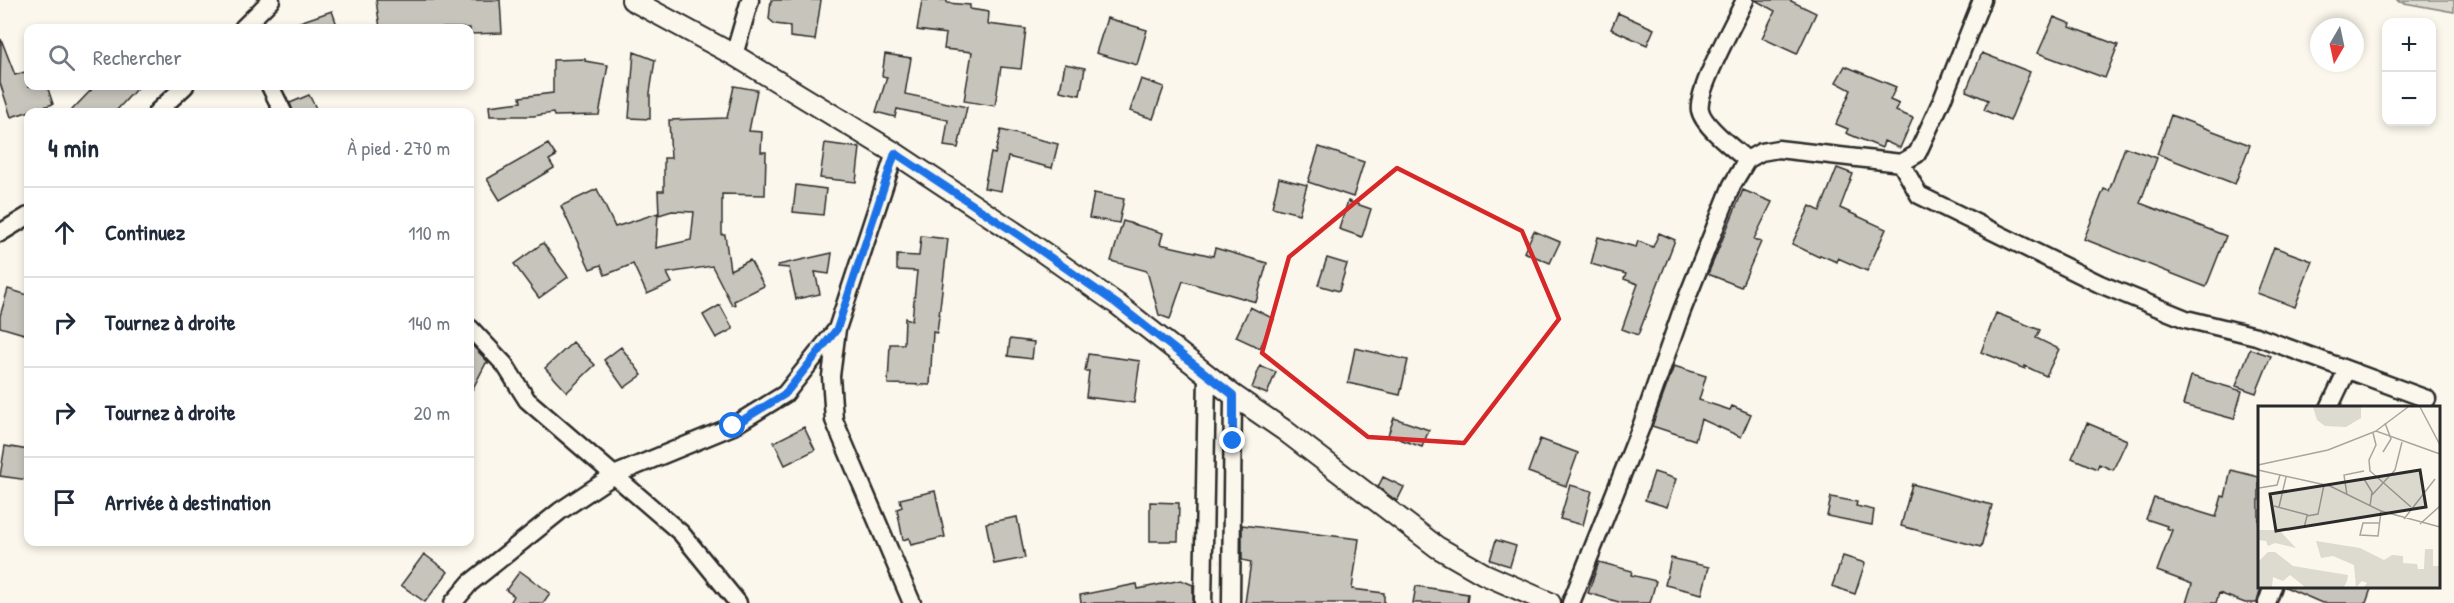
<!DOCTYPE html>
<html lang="fr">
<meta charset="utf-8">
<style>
:root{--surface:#fff;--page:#f2f2f3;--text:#1f2937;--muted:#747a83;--line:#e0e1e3}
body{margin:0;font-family:"Patrick Hand",sans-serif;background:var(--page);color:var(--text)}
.controls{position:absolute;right:18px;top:18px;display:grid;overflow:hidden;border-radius:12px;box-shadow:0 3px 9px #0003}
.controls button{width:54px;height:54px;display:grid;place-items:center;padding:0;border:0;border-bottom:2px solid var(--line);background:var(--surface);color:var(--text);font:30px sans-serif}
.compass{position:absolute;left:2310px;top:18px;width:54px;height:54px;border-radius:50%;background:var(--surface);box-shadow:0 3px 9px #0003;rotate:189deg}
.stop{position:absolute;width:18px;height:18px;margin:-14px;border:4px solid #1a73e8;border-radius:50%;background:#fff}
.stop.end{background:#1a73e8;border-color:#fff;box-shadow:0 2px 6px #0008}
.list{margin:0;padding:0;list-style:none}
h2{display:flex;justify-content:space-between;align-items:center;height:78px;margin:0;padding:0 24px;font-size:26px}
h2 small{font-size:20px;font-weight:400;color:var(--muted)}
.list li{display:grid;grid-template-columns:39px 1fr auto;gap:18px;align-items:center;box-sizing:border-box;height:90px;padding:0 24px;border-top:2px solid var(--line)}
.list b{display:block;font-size:22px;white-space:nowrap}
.list em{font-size:20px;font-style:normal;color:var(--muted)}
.icon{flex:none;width:33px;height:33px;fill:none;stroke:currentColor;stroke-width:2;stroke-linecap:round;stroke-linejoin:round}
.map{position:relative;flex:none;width:2454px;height:603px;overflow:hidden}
.search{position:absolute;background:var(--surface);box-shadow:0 3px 9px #0003;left:24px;top:24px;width:450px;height:66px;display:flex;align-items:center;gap:15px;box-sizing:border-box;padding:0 21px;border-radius:12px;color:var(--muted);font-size:22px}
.panel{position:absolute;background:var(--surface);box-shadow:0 3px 9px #0003;left:24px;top:108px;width:450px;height:438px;border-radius:12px}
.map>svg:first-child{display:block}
</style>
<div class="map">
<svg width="2454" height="603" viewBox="0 0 2454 603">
<rect width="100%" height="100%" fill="#fbf7ec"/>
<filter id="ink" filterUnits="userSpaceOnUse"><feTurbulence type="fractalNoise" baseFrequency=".0167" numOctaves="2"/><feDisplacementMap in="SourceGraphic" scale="12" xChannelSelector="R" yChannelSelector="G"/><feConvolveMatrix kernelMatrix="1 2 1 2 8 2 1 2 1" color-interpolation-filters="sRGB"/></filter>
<g filter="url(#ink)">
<path fill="#dddad0" stroke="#84827e" stroke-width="1.5" d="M2397,0H2454V12L2399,2Z"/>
<path fill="#c7c4bc" stroke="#2b2b2b" stroke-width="1.5" d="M376,0H500L502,33L470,34V28H380Z
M771,0H821L815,40L790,37V26L775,24L769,19Z
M922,0H947V3L970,5V9L989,12L988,24L1026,29L1021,69L1001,67L995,106L964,101L972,52L944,49L946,34L917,30Z
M1755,0H1789L1816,13L1797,54L1762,38L1775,11Z
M332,11L338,28H288V26Z
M1618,13L1654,29L1647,45L1611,29Z
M2054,17L2071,24L2070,27L2118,45L2105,78L2038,53Z
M1107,18L1147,30L1137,65L1096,53Z
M1,39L15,75L28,71V86H47L53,104L11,117L0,83Z
M634,52L655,60L650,93V119L629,118Z
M1982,53L2030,72L2010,121L1984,110L1988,100L1966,91Z
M885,54L911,58L905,94L967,107L958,148L944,146L948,120L897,109L895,117L876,112L887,77L882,76Z
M585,59V61L608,65L599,115L554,116L553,113L533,116H490L489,106L521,102L520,97L553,93V60Z
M1065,64L1085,68L1080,95L1060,91Z
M1845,66L1896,87L1890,100L1899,104L1896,111L1913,118L1900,148L1884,141L1882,148L1846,133L1848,129L1836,124L1851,90L1836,82Z
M1141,79L1164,87L1153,119L1130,111Z
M95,86H139L115,112H70Z
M734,86L757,90L749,131L762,132L761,152H766L765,195L722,194V235H725L730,270L750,260L764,286L734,301L735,305H732L712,266L667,273L672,283L647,294L633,264L605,275L601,265L590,269L561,206L597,189L615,227L658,213L656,248L691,240L694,212L672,211L659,215L658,191H664V158H671L669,120L727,118Z
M309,95L318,112H293L290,103Z
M2171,115L2250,145L2235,184L2157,154Z
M1001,130L1058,144L1052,168L1008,157L1001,191L984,188L991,153L995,154Z
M825,143L860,148L856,182L820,178Z
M548,144L556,156L549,160L554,168L500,200L487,179Z
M1319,147L1364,162L1353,197L1308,182Z
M2125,147L2157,158L2140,203L2226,236L2206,287L2084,239L2104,189L2109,191Z
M1837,168L1853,174L1840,208L1886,229L1867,271L1838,258L1837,262L1820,255L1819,257L1792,244L1810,206L1820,211Z
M1279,178L1307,185L1299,214L1272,207Z
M796,185L826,189L823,215L793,212Z
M1743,190L1772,202L1754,239L1761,242L1741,287L1708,274Z
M1094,193L1124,199L1119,223L1089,218Z
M1348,201L1371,209L1362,237L1339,229Z
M1123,221L1163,233L1160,244L1213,256L1215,248L1267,263L1256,302L1183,281L1170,319L1159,315L1147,271L1111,261Z
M1534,231L1560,242L1550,263L1524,252Z
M1659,233L1675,240L1638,335L1622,329L1638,284L1624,279L1626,274L1591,264L1598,237L1636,247L1638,241L1653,247Z
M921,236L948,239L937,333L933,332L930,385L888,384L890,344H904L905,318L912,320L917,271L897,270V255L919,256Z
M543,243L568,277L539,298L514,264Z
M2274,247L2312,261L2295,307L2257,293Z
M832,253L829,274L815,272L820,294L796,299L789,268L778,267V265Z
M1327,258L1347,264L1339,291L1318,285Z
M8,289L28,295V320L24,334L0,327V316Z
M720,305L733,329L716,338L703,315Z
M1250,307L1274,319L1260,348L1236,337Z
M1996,313L2040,330L2036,338L2059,349L2046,376L2025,366V369L1981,352Z
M1010,339L1034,342L1032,359L1008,356Z
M573,342L595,365L567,392L545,368Z
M470,343L489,363H486L470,394Z
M621,347L642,375L624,388L604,360Z
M1355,348L1408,360L1400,395L1348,383Z
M2250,349L2271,356L2256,393L2236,386Z
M1088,354L1140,361L1134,403L1086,397L1089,371H1085Z
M1260,366L1276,372L1267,394L1252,388Z
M1674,366L1706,376L1699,400L1730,410L1732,406L1751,414L1741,437L1701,419L1695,440L1652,426Z
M2191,376L2242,391L2234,419L2183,405Z
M1394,418L1429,430L1422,447L1388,435Z
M2087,423L2127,440L2113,470L2099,464L2097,469L2072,458Z
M804,427L815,450L785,465L774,442Z
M1540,439L1578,453L1566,486L1528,472Z
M5,446L28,450V480L0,476Z
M2231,470L2259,477V586L2261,587L2257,603H2245L2219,593L2216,603H2186L2192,584L2157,571L2172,530L2166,528L2167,526L2146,519L2154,498L2216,517L2222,496L2225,497Z
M1654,472L1676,479L1667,507L1645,500Z
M1383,477L1404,487L1397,501L1378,487Z
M1912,484L1992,505L1981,547L1901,526Z
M1570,485L1592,491L1583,525L1560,519Z
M935,491L945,537L911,545L909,538L903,540L897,509L902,507L900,499Z
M1831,497L1857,502L1856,506L1874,510L1872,525L1827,516Z
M1150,502L1179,503L1178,541H1150Z
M1017,517L1025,558L994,564L986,523Z
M1242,525L1359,539L1352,589L1384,593V603H1245L1251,562L1242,560Z
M1496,540L1516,546L1510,566L1490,560Z
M424,554L448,572L425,602L401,585Z
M1843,556L1865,563L1855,594L1832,586Z
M1671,558L1709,567L1702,594L1665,585Z
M1599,562L1632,571L1631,575L1656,581L1650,603H1622L1588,593Z
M520,571L550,593L543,603H510L514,596L506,590Z
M1181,580L1193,585V603H1081L1080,595L1137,584L1138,589Z
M1416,586L1468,594L1467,603H1413Z
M2283,586H2372L2366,603H2322Z"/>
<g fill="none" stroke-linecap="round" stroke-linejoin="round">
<g stroke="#2b2b2b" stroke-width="21">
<path id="minor" d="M1745,0C1735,21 1696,91 1700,110C1703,126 1734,149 1747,160
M243,28L271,0
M734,55L750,0
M270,86L283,112
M157,112L185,86
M895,153L837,329L831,376L834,420L912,603
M1901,163L1919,195L2100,284L2186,319L2256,336L2427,399
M0,233L28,216
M470,328L505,365L527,400L681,533L738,603
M2329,408L2347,370
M453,603L470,583L560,511L614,475L733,426L785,394L837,329
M1203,603L1207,375
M1231,603L1233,395
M1571,603L1641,427L1681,313L1732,185L1747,160L1761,152L1778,149L1901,163L1917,154L1942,100L1982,0
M2267,603L2273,586"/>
</g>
<g stroke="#2b2b2b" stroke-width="24">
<path id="tertiary" d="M632,0L734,55L895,153L1020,236L1117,304L1233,395L1284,430L1437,547L1484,574L1550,603"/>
</g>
<use href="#minor" stroke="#fbf7ec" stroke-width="16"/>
<use href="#tertiary" stroke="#fbf7ec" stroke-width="20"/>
</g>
</g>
<g fill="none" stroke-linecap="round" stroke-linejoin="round" filter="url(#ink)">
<path stroke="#1a73e8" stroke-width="8" d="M733,426L785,394L837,329L895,153L1020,236L1117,304L1233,395V441"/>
</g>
<path fill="none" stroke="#d62828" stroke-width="4.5" stroke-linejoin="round" d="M1397,168L1522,231L1559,319L1464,443L1368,437L1262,353L1289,257Z"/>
<g transform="translate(2258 406)">
<rect width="182" height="182" fill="#fbf7ec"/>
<path d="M55,1H103V12L88,21L67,20L59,14ZM0,124H21L38,142L17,137L10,140L8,135L0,134ZM58,135L102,142L126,154L134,149L145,150V157L159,158L160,163H166L167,143H175V160H181V181H106L109,177L104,175L98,181L96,159L75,150L63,152ZM10,146H17L35,160L90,169L89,175L86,181H47L32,169L25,175L15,171L14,181H0V156Z" fill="#dddad0"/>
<path fill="none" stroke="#a8a59f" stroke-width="1.5" d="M162,1L182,39M118,25L150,1M115,27L118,39L111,54L112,65L153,101M125,46L133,33L127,17M0,59L70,44L118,25L182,48M0,64L72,80L123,105L182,121M106,73L114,86L112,100M1,82L19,79L22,69M89,89L86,69L106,65M114,89L137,64L144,36M16,100L50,109M21,101L28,71M146,113L177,73M121,117H105L102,129L120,130L123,105M162,118L182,100M46,122L49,110L60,108L66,79"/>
<path fill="#2b2b2b" fill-opacity="0.15" stroke="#2b2b2b" stroke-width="3" d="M162,64L168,101L18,125L12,88Z"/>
<rect width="182" height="182" fill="none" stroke="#2b2b2b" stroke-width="3"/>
</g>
</svg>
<div class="controls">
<button>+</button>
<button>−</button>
</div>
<svg class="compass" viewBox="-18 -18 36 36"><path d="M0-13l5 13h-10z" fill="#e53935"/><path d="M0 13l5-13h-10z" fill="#747a83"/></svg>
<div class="stop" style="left:733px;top:426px"></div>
<div class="stop end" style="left:1233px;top:441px"></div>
<div class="search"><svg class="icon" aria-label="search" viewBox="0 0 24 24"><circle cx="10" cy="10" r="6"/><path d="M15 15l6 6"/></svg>Rechercher</div>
<section class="panel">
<h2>4 min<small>À pied · 270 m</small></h2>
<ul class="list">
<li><svg class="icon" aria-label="ahead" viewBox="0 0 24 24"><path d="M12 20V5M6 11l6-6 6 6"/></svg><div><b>Continuez</b></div><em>110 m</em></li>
<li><svg class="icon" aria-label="right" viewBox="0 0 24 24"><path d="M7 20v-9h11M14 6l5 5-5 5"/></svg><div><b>Tournez à droite</b></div><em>140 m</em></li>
<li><svg class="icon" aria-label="right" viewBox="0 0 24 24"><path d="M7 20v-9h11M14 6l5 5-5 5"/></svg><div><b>Tournez à droite</b></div><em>20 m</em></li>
<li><svg class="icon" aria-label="arrive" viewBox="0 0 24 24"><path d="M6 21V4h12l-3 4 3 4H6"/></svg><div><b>Arrivée à destination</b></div></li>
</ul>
</section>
</div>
